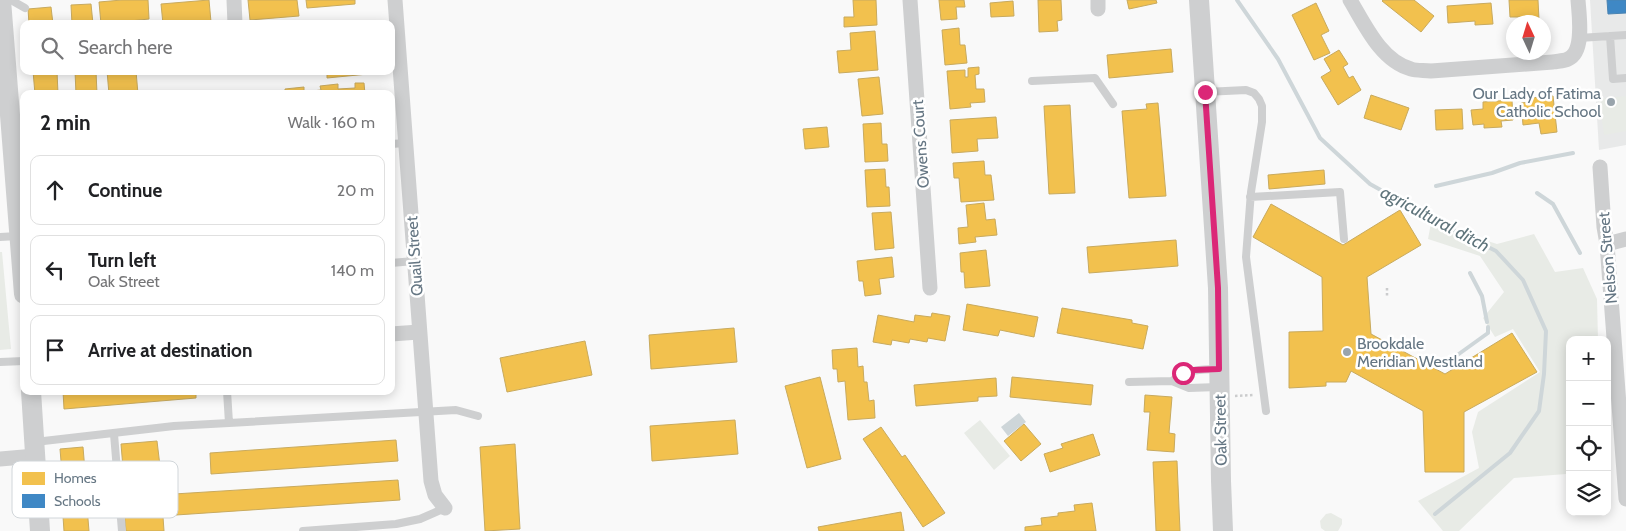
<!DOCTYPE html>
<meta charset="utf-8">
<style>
:root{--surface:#fff;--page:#f6f6f6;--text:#202124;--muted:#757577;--line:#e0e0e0}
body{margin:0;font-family:Cabin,sans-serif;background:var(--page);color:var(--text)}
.controls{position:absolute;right:15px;bottom:15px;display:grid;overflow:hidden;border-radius:10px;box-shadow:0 2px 12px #0003}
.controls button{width:45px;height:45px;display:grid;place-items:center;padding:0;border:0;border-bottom:1px solid var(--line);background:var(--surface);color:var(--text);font:25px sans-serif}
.compass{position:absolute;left:1506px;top:15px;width:45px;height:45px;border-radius:50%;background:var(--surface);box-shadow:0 2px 12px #0003;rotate:356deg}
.stop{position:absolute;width:15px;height:15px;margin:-11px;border:4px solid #db2777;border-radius:50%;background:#fff}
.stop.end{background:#db2777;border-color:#fff;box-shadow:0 1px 5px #0008}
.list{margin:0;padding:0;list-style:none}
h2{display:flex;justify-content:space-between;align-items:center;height:65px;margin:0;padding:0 20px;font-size:21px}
h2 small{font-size:16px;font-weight:400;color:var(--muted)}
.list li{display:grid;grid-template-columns:32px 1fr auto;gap:15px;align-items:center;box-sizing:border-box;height:70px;margin:0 10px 10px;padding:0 10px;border:1px solid var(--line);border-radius:10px}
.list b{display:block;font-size:19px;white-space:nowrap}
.list p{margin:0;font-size:16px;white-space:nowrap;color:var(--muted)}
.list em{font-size:16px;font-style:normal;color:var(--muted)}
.icon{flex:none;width:28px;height:28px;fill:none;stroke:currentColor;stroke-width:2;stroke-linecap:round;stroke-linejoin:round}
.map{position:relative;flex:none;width:1626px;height:531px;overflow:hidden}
.search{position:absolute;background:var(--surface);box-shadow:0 2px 12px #0003;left:20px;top:20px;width:375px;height:55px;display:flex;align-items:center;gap:12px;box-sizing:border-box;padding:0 18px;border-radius:10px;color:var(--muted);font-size:19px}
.panel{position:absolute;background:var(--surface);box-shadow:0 2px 12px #0003;left:20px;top:90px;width:375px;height:305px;border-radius:10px}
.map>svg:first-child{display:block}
</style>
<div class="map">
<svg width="1626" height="531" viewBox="0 0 1626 531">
<rect width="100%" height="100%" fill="#f9f9f9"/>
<path fill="#e8e9e9" d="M1590,0H1626V145L1599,150Z"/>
<path fill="#e8ebe6" d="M1626,96V131L1604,135L1599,99Z
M1431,223L1497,244L1534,234L1555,272L1583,268L1597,299L1598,340H1570V465L1566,474L1514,478L1459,531H1443L1418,501L1479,468L1472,432L1478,412L1540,372L1513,329L1495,337L1483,318L1504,292L1480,256L1428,239Z
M0,252H2L11,349L0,350Z
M980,420L1010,456L994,470L964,433Z
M1331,513L1342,519V524L1338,531H1325L1321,528L1320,521L1326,514Z"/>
<path fill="#ced6d9" d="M1019,413L1026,422L1008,436L1001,427Z"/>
<path fill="#f2c14e" stroke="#c8aa5e" d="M122,0H148L149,19L101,24L99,2Z
M209,0L211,22L163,24L161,4Z
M248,0H297L299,16L250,20Z
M306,0H355V4L307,8Z
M853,0H876L877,25L844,27V17H854Z
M939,0H964L965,7H956L957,19L941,20Z
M1038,0H1061L1062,20L1057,21L1058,31L1039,32Z
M1127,0H1156L1157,3L1129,9Z
M1383,0H1414L1434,16L1421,32L1382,1Z
M1509,0H1538L1539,20L1524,21L1523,17H1510Z
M1013,1L1014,16L991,17L990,3Z
M1316,3L1329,31L1321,35L1330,53L1314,60L1292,15Z
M1491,3L1493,24L1475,25V21L1448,23L1447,6Z
M91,4L93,24H72L71,5Z
M51,7L53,24H29L28,9Z
M959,28L960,45H965L967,63L945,65L942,30Z
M875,31L878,70L839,73L837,51L851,50L850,33Z
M1171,49L1173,72L1109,78L1107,55Z
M1339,50L1348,64L1343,67L1349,78L1353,76L1361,90L1338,105L1321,77L1331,71L1324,59Z
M979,67V74L975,75L976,89H984L985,102L970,103L971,107L950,109L947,71L965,70V77H968V68Z
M33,71H57L58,94H35Z
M75,71H96L97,94H76Z
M107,71H136L138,94H109Z
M327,71H367L368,74L327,78Z
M879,77L883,114L862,116L858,79Z
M355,83H364L365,94H256L285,91V89L304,87V92L321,90L320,86L338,84V89L355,88Z
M1371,95L1409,108L1401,130L1364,118Z
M1553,96L1557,132L1541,134L1539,123L1523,125L1521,103L1531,102L1530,98Z
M1512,100L1513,120L1501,121L1502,127L1484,128V124L1473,125L1471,110L1483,109V102Z
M1158,103L1166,196L1129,198L1122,111L1147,109L1146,104Z
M1070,105L1075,193L1049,194L1044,106Z
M1462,109L1463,129L1436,130L1435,110Z
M996,117L998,138L977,139L978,151L952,153L950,120Z
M881,123L882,144H887L888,161L865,162L863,124Z
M827,127L829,147L805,149L803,129Z
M984,161L985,175H991L994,200L961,202L959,178H954L953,163Z
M885,169L886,187H889L890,206L867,207L865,170Z
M1324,170L1325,184L1269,189L1268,175Z
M984,203L986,220L995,219L997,235L975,237L976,242L959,244L958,228L968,227L966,205Z
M1271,204L1343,245L1400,210L1421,245L1367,277L1371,334L1445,374L1512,333L1537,372L1464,412V472H1425L1423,411L1351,371L1346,382H1326V386L1289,388V332L1323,331L1322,277L1253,237Z
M891,212L894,248L875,250L872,213Z
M1176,240L1178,266L1089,273L1087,247Z
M986,250L990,286L965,288L964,272H961L960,253Z
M892,257L894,277L879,279L881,294L865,296L863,281H859L857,261Z
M967,304L1038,317L1034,337L1000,330L998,336L963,330Z
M1062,308L1132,320V323L1148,326L1143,349L1057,333Z
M932,313L950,316L945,341L928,338L927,342L910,339L909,343L892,340L891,345L873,342L878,315L914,322L915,315L931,317Z
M734,328L737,362L651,369L649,335Z
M585,341L592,375L507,392L500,358Z
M857,348L858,367L863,366L864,382H867L869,401L874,400L875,418L848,420L845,381L838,382L837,369H833L832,350Z
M820,377L841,459L807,468L785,386Z
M1012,377L1093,385L1091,405L1010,397Z
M996,378L997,396L978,397V401L916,406L914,385Z
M63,391H196V398L64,409Z
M1145,395L1172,397L1169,433L1175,434L1174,452L1147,450L1150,412H1144Z
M735,420L738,454L652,461L650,426Z
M1024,424L1041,444L1021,461L1004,441Z
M881,427L902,457L905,455L945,513L923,527L863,439Z
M1093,434L1100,455L1050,472L1044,454L1063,448L1061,444Z
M396,440L398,461L211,474L210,453Z
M157,441L160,466L154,467L156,489L161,488L164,531H126L120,468H123L121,444Z
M515,444L520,529L485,531L480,447Z
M83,447L85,471L79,472L81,495H86L89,531H64L60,473H62L60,449Z
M1177,461L1180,531H1156L1153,462Z
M398,480L400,500L176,515L174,494Z
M1092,503L1096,531H1025V527L1042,525L1041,518L1058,516V513L1075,511L1074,505Z
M901,512L904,531H819L818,527Z"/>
<path fill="#3f88c5" stroke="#4a83b1" d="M1607,0H1626V13L1608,14Z"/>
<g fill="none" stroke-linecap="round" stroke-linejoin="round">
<path stroke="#ced6d9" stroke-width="4" d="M1237,0L1278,59L1320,138L1370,184L1436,221L1496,251L1523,280L1546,331L1544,374L1539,411L1510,453L1435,514
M1436,186L1492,173L1520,163L1573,153
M1537,193L1553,204L1580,253
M1470,273L1482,296L1487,322
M1456,356L1488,333V327"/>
<path stroke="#cbcccd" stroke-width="2.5" stroke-dasharray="2.5 2.5" stroke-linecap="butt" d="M1387,288V298
M1235,396L1253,395"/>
<path stroke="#cecfd0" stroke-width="8" d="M11,0L25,8
M1610,36L1613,79L1626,78
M1579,38L1626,35
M1032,81L1095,78L1113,104
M1205,92L1246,90L1254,93L1259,99L1262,106V122L1251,192L1246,257L1266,411
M391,144L406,143
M1250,197L1340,192L1344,239
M0,237L18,236
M391,263L414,261
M0,362L24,361
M1172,381C1188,369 1198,370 1217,369
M1129,382L1172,381L1189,388L1218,387
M227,391L229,423L456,410L478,416
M114,434L122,531
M35,442L174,426L229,423
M303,531L396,524L420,519L445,508"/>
<path stroke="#cecfd0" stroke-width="15" d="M234,0L235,24
M395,0L431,481L435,495L445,508
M910,0L930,288
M1098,0V9
M1350,0C1365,25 1381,61 1411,69C1417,71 1424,70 1431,71L1553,62C1558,61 1564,61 1568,59C1585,52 1579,15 1578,0
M1600,167L1604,227L1607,244L1626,499
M1607,244L1626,239
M391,334L419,332
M0,459L35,456"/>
<path stroke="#cecfd0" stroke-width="20" d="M1,0L24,294
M1199,0L1218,288L1221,481L1223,531
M31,391L40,531"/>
</g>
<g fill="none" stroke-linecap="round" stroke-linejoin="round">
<path stroke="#db2777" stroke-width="6" d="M1183,373L1194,370L1219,369L1218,288L1205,92"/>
</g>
<g fill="#99a4ac" stroke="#fff" stroke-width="2">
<circle cx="1611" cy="102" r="5"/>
<circle cx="1347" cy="352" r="5"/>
</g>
<g text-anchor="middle" stroke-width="5" stroke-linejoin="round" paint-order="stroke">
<g font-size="16" fill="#657683" stroke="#fff" text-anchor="end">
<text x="1601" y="99">Our Lady of Fatima<tspan x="1601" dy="18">Catholic School</tspan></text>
<text x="1357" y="349" text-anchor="start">Brookdale<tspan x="1357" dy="18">Meridian Westland</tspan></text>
</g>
<g font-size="16" fill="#657683" stroke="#fff">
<text transform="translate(920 144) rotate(-94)" y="6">Owens Court</text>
<text transform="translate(414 256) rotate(-94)" y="6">Quail Street</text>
<text transform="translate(1607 258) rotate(-95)" y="6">Nelson Street</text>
<text transform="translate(1220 430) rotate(-91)" y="6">Oak Street</text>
</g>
<g font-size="18" font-style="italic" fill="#60757c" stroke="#fff">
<text transform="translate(1435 219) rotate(28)" y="6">agricultural ditch</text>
</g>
</g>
<rect x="12" y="461" width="166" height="57" rx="8" fill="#fff" stroke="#d1d6da" stroke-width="1"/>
<rect x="22" y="472" width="23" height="13" fill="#f2c14e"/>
<rect x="22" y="494" width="23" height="14" fill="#3f88c5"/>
<g font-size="14" fill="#657683">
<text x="54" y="483">Homes</text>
<text x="54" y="506">Schools</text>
</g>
</svg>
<div class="controls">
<button>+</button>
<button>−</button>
<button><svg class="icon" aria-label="locate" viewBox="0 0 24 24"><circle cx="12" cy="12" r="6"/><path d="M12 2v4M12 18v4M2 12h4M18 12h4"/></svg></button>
<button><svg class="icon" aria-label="layers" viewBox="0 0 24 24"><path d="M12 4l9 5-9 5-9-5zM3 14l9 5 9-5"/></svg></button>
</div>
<svg class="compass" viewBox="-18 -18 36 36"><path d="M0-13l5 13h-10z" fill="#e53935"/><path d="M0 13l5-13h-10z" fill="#757577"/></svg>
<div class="stop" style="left:1183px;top:373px"></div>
<div class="stop end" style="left:1205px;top:92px"></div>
<div class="search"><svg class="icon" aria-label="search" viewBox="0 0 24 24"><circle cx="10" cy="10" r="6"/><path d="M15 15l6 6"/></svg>Search here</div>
<section class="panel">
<h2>2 min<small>Walk · 160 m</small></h2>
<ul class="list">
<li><svg class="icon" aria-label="ahead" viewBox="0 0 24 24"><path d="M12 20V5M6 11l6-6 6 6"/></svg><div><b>Continue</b></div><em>20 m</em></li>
<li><svg class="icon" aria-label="left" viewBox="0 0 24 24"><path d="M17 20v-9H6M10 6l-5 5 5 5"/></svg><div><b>Turn left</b><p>Oak Street</p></div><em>140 m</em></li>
<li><svg class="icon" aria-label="arrive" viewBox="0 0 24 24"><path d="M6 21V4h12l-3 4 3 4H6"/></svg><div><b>Arrive at destination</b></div></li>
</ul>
</section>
</div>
